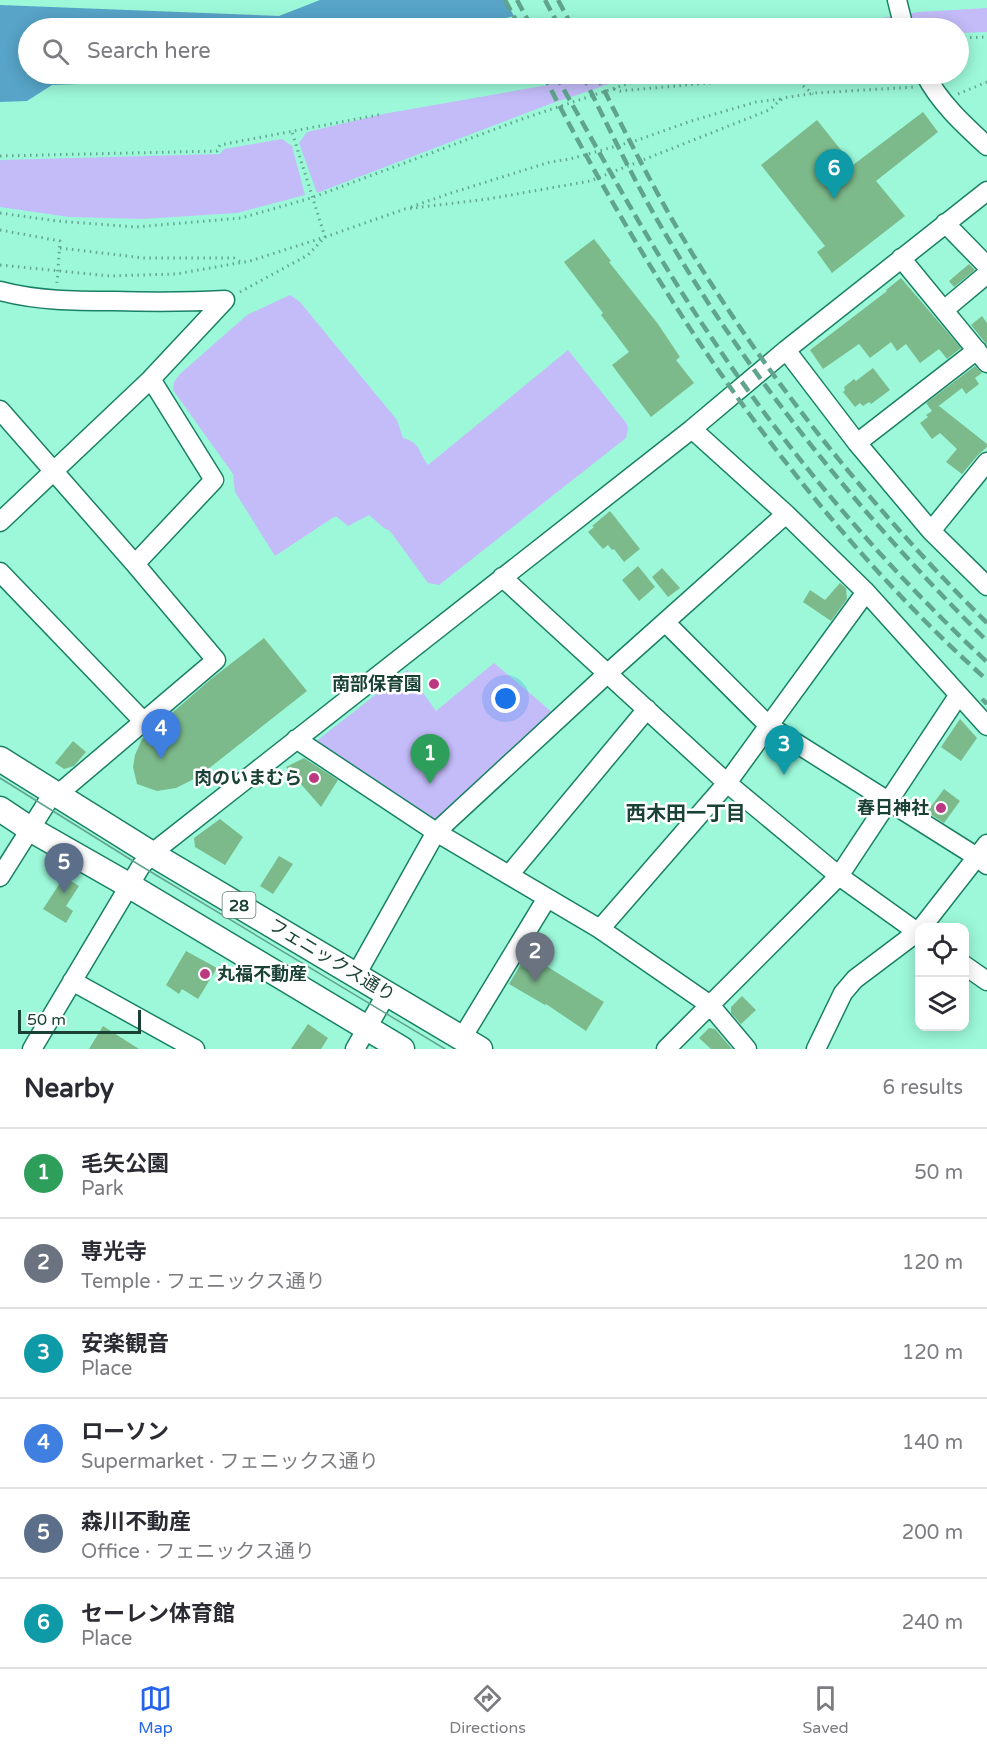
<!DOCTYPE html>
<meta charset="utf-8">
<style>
:root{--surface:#fff;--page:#f2f2f3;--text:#2b2b33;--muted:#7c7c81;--line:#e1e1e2;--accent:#2563eb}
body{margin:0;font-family:"Varela Round","Noto Sans JP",sans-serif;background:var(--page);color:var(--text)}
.controls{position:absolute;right:18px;bottom:18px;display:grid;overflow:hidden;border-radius:12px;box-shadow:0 3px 15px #0003}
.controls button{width:54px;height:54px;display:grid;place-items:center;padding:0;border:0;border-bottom:2px solid var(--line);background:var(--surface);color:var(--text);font:30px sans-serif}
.scale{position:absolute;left:18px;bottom:15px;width:123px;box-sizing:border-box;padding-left:6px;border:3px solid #1a4135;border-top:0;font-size:16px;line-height:21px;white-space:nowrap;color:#1a4135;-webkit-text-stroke:4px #fff;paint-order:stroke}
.you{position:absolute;left:506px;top:699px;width:21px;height:21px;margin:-15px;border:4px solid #fff;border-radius:50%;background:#1a73e8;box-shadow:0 0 0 9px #1a73e833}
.badge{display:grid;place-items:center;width:39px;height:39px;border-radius:50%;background:var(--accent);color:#fff;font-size:20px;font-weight:700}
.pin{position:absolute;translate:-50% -50px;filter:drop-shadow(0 2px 3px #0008)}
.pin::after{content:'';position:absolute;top:32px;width:21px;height:18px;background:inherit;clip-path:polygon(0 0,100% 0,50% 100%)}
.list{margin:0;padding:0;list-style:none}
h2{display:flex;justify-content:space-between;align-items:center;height:78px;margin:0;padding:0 24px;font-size:26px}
h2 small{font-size:20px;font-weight:400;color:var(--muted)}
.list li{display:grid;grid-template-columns:39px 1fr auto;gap:18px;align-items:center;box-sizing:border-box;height:90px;padding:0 24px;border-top:2px solid var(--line)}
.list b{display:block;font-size:22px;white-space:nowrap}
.list p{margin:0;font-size:20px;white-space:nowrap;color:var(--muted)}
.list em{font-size:20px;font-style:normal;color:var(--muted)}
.icon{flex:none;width:33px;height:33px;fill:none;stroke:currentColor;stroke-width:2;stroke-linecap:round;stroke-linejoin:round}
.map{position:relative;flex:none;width:987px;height:1049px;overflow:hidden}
.search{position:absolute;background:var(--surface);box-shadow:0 3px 15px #0003;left:18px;right:18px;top:18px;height:66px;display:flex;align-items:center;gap:15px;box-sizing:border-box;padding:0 21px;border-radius:33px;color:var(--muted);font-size:22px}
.sheet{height:618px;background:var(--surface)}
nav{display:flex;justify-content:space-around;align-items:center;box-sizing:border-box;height:84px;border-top:2px solid var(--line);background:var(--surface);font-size:16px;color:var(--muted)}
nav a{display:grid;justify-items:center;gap:3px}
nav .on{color:var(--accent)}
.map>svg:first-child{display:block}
</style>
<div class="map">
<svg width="987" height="1049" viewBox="0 0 987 1049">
<rect width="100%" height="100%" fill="#9cf8d9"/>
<path fill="#c4bcf9" d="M987,8V32L959,33L958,28H818L919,12Z
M603,74H639L550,104L317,193L299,143L307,132L383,114L542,86Z
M282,139L292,146L305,195L237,213L142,219L69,217L0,207V161L1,160L220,154L224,149Z
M290,295L300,302L397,420L403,438C421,443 418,452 428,465L568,350L627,424L628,429L626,438L439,585L428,583L390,531L384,528L369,515L348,526L337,517H334L275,556L235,492L233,474L173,390L174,382L180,374L247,315Z
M494,663L559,718L438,824L314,743L407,670L436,711Z"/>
<path fill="#57a4c8" d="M320,0H505L514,16L466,28H28V74H292L280,77L52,85L27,101L0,102V5L279,16Z"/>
<path fill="#7dba8b" d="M923,112L938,132L876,181L905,216L832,273L817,252L825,246L761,165L817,120L853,165Z
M594,239L611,261L609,262L658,324L680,357L676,360L694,383L651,417L612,365L629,352L601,315L603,313L564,262Z
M969,264L975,270L954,287L949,281Z
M901,278L961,348L947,359L939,349L920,363L906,344L897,351L891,342L870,358L859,344L823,369L810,350L887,291L886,290Z
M982,316L987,323V345L971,325Z
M975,366L982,373L975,378L979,384L966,394L962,388L936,408L939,406L987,444V447L978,455L962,474L946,462L957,449L940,433L932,439L920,423L928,417L926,415L932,411L926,403Z
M873,368L890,390L871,404L869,402L863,406L860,403L855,407L843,392L845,390L844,387L854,379L856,381Z
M610,511L640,549L624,562L614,549L612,550L608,545L603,549L588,532L594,527L592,526Z
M638,566L655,587L639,601L622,580Z
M662,568L680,588L668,597L652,577Z
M840,583L846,588L847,599L831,621L803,602L810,590L825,600Z
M264,638L307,691L198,777L176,788L157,791L137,784L133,767L135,755L142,739L211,679Z
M960,719L977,738L961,761L941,747Z
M73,741L86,752L74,766L64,769L55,763Z
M304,758L338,780L321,807L286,767Z
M944,789L960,801L944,823L927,812Z
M220,819L243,837L225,865L195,847L194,838Z
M279,856L293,864L273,894L260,886Z
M64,877L79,886L66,906L73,911L66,923L43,909Z
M186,951L217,968L198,999L182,989L179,994L166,985Z
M527,954L604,1002L586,1031L546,1004L545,1005L509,984Z
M742,996L756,1010L741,1024L731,1013V1007Z
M308,1024L328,1038L321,1049H291Z
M103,1026L139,1049H89Z
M709,1028L715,1029L732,1049H711L699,1038Z"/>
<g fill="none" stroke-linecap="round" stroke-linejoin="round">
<g stroke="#1a8065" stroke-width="21">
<path id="minor" d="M897,0L904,28
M925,74C939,102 964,125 987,146
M945,223L987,266
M901,258L987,363
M0,291C37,301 76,301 114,301C151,302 188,302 225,300
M944,310L987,274
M786,350L857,443L931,531L987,586
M0,410L135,564L216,660L57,795
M692,429L786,514L866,592L987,726
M857,443L977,350
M0,522L151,379L225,300
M931,531L987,462
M135,564L214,480L151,379
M0,572L144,722
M502,577L727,783L839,876L920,934
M665,622L769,726L977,857L987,865
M296,739L436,832L600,929L710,1005L747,1049
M509,875L647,709
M0,877L53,793
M922,927L987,844
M600,929L727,783L866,592
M964,965L987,981
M356,975L436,832L608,673L786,514
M72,981L195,1049
M462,1038L547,898
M32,1049L141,866L156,850L692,429L786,350L987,191
M355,1049L387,993
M666,1049L839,876L958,696
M816,1049L843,993L855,979L920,930"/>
</g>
<g stroke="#1a8065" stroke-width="27">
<path id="major" d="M0,759L152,854L480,1049
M0,809L30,829L130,886L402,1049"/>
</g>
<path stroke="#63a891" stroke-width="3" stroke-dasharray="1.5 4.5" stroke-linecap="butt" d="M958,38L987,37
M614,89L620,91L720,82L796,80L813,94
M958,94L987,82
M0,156L217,151L220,145L383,114
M411,207L448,194L550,162L570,159L638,140L691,121L756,102L781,99
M0,213L57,221L136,227L241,218L311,198L522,119L657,74
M0,230L60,241L57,283
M60,248L144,258H234L241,262
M0,265L110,276L176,274L250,261L325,237L292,132
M240,292L308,255L325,237L405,209L488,199L590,181L769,110L783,98L816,93L914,87"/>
<use href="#minor" stroke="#fff" stroke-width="18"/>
<use href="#major" stroke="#fff" stroke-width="24"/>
<path stroke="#60a48e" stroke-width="1.5" d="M0,778L141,866L445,1049"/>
<path stroke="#60a48e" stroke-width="4.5" stroke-dasharray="12 6" stroke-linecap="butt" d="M505,0L520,28
M517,0L532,28
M545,0L560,28
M558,0L573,28
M543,74C657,297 799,511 987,680
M555,74C604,160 651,248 707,331C787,452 881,563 987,662
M582,74C609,128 635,183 666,235C754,384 864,519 987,641
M596,74C627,136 658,198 695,258C777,391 876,512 987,623
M982,699L987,704"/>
</g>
<g fill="#bb3981" stroke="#fff" stroke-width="2">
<circle cx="434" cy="684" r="6"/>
<circle cx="314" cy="778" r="6"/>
<circle cx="941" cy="808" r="6"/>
<circle cx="205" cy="974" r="6"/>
</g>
<g text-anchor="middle" stroke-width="5" stroke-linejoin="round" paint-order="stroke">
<rect fill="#fff" stroke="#5f7a72" stroke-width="1.5" x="222.5" y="892" width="33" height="26" rx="4.5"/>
<g font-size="16" font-weight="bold" fill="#1a4135">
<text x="239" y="911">28</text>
</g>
<g font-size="18" font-weight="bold" fill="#1a4135" stroke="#fff" text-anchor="end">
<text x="422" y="690">南部保育園</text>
<text x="302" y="784">肉のいまむら</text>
<text x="929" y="814">春日神社</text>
<text x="217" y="980" text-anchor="start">丸福不動産</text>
</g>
<g font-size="18" fill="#1a4135" stroke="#fff">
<text transform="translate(332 960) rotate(31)" y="6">フェニックス通り</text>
</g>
<g font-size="20" font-weight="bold" fill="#1a4135" stroke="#fff">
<text x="686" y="820">西木田一丁目</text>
</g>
</g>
</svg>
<div class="controls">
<button><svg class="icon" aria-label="locate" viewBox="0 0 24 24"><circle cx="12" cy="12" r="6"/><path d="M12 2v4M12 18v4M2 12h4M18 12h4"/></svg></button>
<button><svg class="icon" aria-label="layers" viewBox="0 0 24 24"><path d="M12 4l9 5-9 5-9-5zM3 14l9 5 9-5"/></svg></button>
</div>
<div class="scale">50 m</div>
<div class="you"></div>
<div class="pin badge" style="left:430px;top:784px;background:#2e9e5b">1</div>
<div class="pin badge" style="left:535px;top:982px;background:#6b7280">2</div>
<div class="pin badge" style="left:784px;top:775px;background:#0f9aa8">3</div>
<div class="pin badge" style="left:161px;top:759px;background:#3f7fe0">4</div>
<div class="pin badge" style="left:64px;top:893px;background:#5c6f8a">5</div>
<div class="pin badge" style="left:834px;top:199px;background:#0f9aa8">6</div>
<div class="search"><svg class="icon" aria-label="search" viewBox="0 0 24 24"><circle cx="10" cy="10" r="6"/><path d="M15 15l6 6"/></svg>Search here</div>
</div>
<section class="sheet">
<h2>Nearby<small>6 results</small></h2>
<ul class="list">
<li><span class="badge" style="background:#2e9e5b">1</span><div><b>毛矢公園</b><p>Park</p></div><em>50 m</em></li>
<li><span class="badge" style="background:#6b7280">2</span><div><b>専光寺</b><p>Temple · フェニックス通り</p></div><em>120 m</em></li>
<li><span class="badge" style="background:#0f9aa8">3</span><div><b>安楽観音</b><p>Place</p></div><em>120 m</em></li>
<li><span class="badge" style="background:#3f7fe0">4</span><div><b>ローソン</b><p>Supermarket · フェニックス通り</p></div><em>140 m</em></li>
<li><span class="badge" style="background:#5c6f8a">5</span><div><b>森川不動産</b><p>Office · フェニックス通り</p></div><em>200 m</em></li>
<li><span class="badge" style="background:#0f9aa8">6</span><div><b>セーレン体育館</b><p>Place</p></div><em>240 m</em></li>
</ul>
</section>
<nav>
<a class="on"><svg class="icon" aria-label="map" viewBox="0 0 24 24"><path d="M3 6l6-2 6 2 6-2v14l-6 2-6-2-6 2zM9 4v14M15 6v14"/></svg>Map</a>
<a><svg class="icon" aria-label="directions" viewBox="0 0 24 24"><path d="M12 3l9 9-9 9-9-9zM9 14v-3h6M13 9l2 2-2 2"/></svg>Directions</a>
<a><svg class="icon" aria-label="saved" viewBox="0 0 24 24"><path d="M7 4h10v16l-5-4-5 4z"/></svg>Saved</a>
</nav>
